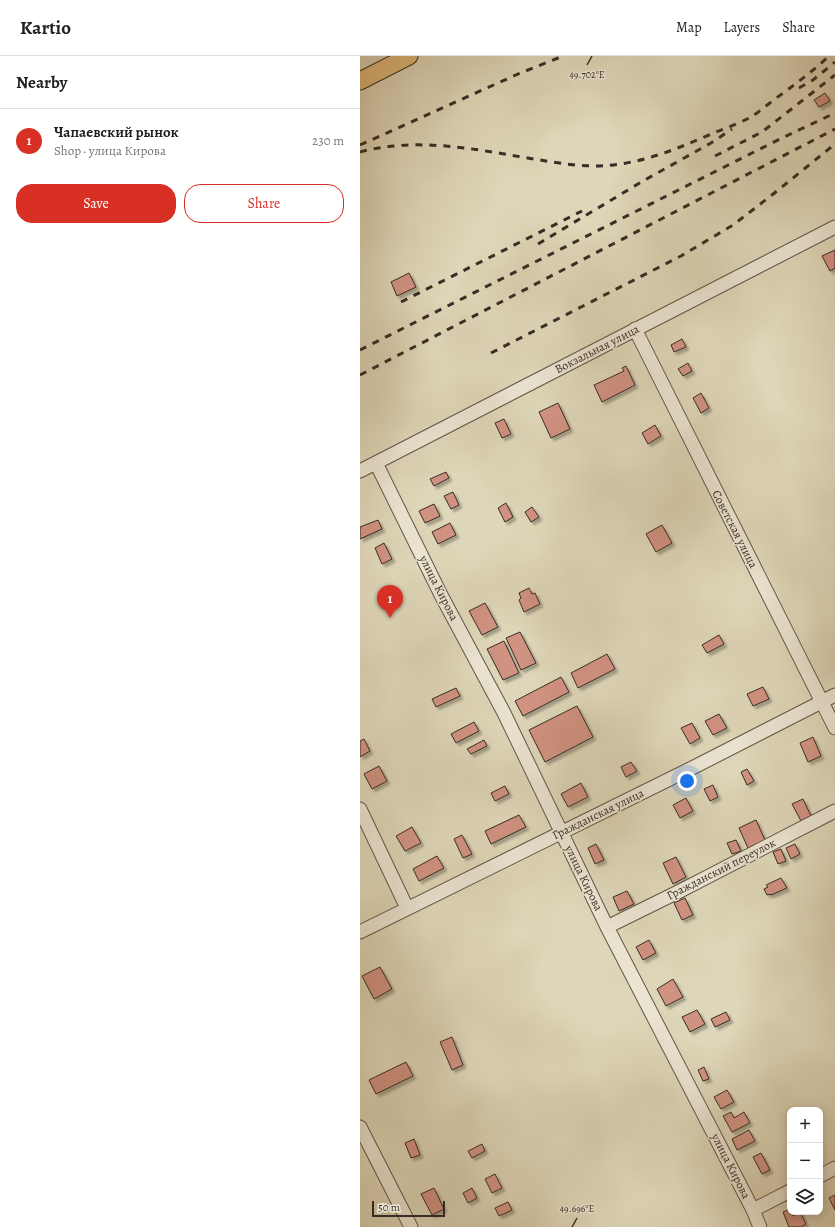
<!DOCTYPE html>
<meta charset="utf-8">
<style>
:root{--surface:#fff;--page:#f2f2f2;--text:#222;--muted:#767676;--line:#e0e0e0;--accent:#d93025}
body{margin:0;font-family:Alegreya,serif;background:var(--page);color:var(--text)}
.controls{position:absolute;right:12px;bottom:12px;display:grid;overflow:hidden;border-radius:8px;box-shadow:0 2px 10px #0003}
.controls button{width:36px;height:36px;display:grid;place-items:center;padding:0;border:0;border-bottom:1px solid var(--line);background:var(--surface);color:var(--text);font:20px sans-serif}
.scale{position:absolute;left:12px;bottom:10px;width:73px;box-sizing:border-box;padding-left:4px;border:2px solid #382c26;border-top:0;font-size:11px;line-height:14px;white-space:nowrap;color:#382c26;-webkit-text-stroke:3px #eae4d1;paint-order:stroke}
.you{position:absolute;left:327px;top:725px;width:14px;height:14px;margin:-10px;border:3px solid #fff;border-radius:50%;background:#1a73e8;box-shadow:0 0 0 6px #1a73e833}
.badge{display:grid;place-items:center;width:26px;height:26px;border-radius:50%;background:var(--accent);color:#fff;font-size:13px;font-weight:700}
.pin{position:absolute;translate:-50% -33px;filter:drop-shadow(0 1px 2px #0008)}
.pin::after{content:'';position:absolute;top:21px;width:14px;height:12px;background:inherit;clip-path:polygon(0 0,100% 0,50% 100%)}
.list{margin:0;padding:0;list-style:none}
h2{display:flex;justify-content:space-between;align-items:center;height:52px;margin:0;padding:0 16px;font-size:17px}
h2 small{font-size:13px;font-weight:400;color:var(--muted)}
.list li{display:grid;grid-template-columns:26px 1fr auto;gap:12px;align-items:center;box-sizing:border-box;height:64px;padding:0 16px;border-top:1px solid var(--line)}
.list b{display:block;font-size:15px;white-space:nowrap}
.list p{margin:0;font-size:13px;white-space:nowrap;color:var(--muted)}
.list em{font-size:13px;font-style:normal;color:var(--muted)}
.actions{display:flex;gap:8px;padding:12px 16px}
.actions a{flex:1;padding:9px 0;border:1px solid var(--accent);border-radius:16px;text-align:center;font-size:14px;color:var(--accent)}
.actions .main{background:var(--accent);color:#fff}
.icon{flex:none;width:22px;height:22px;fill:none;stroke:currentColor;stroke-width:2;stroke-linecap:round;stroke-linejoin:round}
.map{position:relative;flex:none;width:475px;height:1171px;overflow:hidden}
header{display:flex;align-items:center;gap:24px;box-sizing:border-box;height:56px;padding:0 20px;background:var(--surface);border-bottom:1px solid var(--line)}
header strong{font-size:19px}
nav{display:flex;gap:22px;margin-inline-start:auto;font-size:14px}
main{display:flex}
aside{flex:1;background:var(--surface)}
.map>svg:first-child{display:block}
</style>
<header>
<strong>Kartio</strong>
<nav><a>Map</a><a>Layers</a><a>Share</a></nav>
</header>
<main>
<aside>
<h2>Nearby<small></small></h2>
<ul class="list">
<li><span class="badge">1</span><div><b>Чапаевский рынок</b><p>Shop · улица Кирова</p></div><em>230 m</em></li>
</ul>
<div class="actions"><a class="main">Save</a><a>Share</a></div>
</aside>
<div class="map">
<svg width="475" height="1171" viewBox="0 0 475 1171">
<defs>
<filter id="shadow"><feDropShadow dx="3" dy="3" stdDeviation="1" flood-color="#0004"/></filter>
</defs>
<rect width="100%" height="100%" fill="#ded6b8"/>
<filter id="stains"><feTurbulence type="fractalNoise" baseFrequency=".005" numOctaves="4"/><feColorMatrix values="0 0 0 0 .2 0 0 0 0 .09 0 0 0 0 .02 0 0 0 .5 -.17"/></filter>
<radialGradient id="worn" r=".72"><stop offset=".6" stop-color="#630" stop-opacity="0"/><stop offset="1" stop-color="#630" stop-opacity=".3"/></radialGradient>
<path fill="#d09281" stroke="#382c26" filter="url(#shadow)" d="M465,37L470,45L459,51L454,44Z
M475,194V212L470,215L462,200Z
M49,217L56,231L37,240L31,226Z
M322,283L326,291L314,296L311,289Z
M328,307L332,315L323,320L318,313Z
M266,310L275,329L242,346L234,329L264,315L262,312Z
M341,337L349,352L341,357L333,342Z
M198,347L210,373L191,382L179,356Z
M144,363L151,378L142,382L135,367Z
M295,369L301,380L288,388L282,377Z
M86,416L89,422L74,430L70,423Z
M93,436L99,449L91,453L84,440Z
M146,447L153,461L145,466L138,452Z
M74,448L80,460L65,467L59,455Z
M172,451L179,461L171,466L165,456Z
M18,464L22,473L0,483V471Z
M90,467L96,479L78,488L72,476Z
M302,469L312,487L296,496L286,478Z
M24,487L32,503L22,508L15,492Z
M169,532L172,538L175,537L180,548L164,556L159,544L161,542L159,537Z
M125,547L138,571L122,579L109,555Z
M160,576L176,607L161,614L146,582Z
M359,579L364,588L347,597L342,589Z
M144,585L159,617L143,624L127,593Z
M247,598L255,613L218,632L211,617Z
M201,621L209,636L163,660L155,645Z
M403,631L409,643L393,650L387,638Z
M96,632L100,640L76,651L72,643Z
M217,650L233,681L185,706L169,674Z
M359,658L367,672L353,679L345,665Z
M114,666L119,675L96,687L91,678Z
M332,667L340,682L330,688L321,672Z
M453,681L461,700L448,706L440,687Z
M4,683L10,695L0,701V685Z
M124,684L127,690L111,698L107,693Z
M271,706L277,715L266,721L261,711Z
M19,710L27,725L12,733L4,718Z
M387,713L394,725L387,729L381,716Z
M221,727L228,741L208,751L201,738Z
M353,729L358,741L350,745L344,733Z
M145,730L149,738L135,745L131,737Z
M326,742L333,755L320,762L313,749Z
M443,743L451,760L441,765L432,748Z
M159,759L166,771L131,788L125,775Z
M396,764L405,784L388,792L379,772Z
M52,771L61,787L45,795L36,780Z
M102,779L112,798L103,802L94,783Z
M376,784L381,795L372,798L367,787Z
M236,788L244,804L235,808L228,792Z
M435,788L440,798L431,803L426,792Z
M421,793L426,805L418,808L413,796Z
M77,800L84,812L59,825L53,813Z
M316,801L326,821L313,828L303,807Z
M421,822L427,832L411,839V838L407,839L404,833L408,831L406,829Z
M267,835L274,848L259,855L253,841Z
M325,842L333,859L322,864L314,847Z
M289,884L296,897L283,904L276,891Z
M20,911L32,933L14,943L2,920Z
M313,923L323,941L306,950L297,933Z
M337,954L345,968L330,976L322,961Z
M366,956L370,964L355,971L351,963Z
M92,981L103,1009L92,1014L80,986Z
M46,1006L53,1020L16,1038L9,1024Z
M344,1011L349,1023L343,1025L338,1014Z
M367,1034L374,1046L361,1053L354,1041Z
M371,1056L374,1062L384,1056L390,1067L372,1076L363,1060Z
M389,1074L395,1085L377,1094L372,1083Z
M54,1083L60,1099L51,1102L45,1087Z
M122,1088L125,1095L112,1102L108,1095Z
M401,1097L410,1114L402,1118L393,1101Z
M135,1118L142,1132L132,1137L125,1123Z
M74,1132L84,1153L72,1159L61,1138Z
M112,1132L117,1142L108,1147L103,1137Z
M475,1139V1154L469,1142Z
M148,1146L152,1154L139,1160L135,1152Z
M430,1153V1156L433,1160L440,1156L446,1168L441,1171H429L423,1156Z"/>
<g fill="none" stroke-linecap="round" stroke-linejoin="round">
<g stroke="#62564a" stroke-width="15">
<path id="minor" d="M275,273L475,672
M16,407L81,539L144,657L247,871L393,1154L400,1171
M0,415L475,171
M0,753L47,852
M247,871L320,835L475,755
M0,876L332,712L475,639
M0,1071L51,1171
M460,1120L475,1112
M393,1154L430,1135"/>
</g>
<g stroke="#382c26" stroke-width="19">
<path id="major" d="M0,25L49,0"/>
</g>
<use href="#minor" stroke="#eae4d1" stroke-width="13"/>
<use href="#major" stroke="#dfbb7c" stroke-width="17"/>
<path stroke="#382c26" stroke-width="3" stroke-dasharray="7 7" stroke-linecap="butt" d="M439,32L453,24L475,6
M0,89L158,18L203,0
M0,96C71,77 144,101 215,109C265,114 305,98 349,79C363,73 378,68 391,61C399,56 407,49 415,43C434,29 452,16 469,0
M355,100L402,76L475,19
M178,188L283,125L351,87L372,73
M41,246L222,155
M0,294L420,83L475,57
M131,297L321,200L373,169L412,139L475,88
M0,319L475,73"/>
</g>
<path fill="none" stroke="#382c26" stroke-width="1.5" d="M227,9L232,0M212,1171L217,1162"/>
<g text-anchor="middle" stroke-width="3" stroke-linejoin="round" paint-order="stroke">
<g font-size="12" fill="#382c26" stroke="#eae4d1">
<text transform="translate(237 293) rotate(-27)" y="4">Вокзальная улица</text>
<text transform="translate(375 473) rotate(63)" y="4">Советская улица</text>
<text transform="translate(79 532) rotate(63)" y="4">улица Кирова</text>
<text transform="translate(238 758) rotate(-26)" y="4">Гражданская улица</text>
<text transform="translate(361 813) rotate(-27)" y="4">Гражданский переулок</text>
<text transform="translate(224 822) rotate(64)" y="4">улица Кирова</text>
<text transform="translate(371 1110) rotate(63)" y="4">улица Кирова</text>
</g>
</g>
<g font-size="10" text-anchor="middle" fill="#382c26" stroke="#eae4d1" stroke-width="3" stroke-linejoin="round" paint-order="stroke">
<text x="227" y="22">49.702°E</text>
<text x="217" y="1156">49.696°E</text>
</g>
<rect width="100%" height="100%" filter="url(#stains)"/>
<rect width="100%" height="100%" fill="url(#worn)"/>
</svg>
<div class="controls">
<button>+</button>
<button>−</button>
<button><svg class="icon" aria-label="layers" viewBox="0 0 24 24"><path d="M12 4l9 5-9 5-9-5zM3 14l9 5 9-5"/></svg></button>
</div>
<div class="scale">50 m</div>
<div class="you"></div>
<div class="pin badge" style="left:30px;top:562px">1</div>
</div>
</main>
